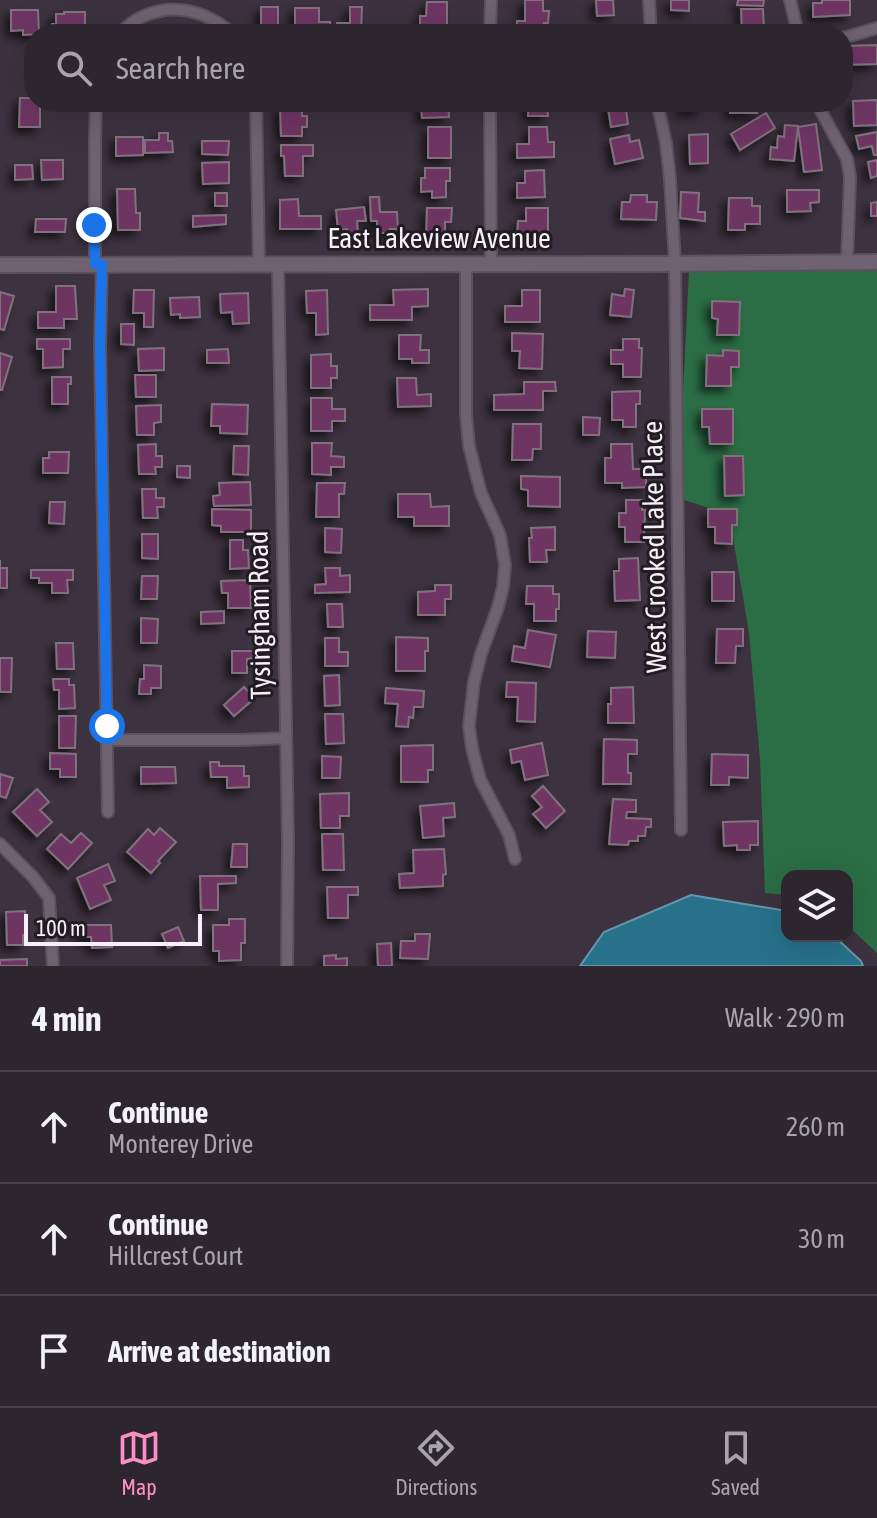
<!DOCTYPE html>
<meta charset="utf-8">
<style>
:root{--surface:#2e262f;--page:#362e37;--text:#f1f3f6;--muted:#a7a5aa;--line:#49434b;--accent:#fb8fc5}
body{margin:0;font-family:"Asap Condensed",sans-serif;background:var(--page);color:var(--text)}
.controls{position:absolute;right:24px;bottom:24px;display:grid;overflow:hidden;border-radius:16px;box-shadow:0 8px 32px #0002}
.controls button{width:72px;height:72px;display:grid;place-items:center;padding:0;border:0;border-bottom:2px solid var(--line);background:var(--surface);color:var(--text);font:40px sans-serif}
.scale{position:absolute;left:24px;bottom:20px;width:178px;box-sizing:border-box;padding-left:8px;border:4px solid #f6eff8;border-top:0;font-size:22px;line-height:28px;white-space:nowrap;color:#f6eff8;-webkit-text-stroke:6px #211c22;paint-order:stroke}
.stop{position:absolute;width:24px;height:24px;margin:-18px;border:6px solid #1a73e8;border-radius:50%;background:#fff}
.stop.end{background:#1a73e8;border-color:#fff;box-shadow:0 2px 8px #0008}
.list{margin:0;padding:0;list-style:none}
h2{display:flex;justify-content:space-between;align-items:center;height:104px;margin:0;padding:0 32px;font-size:34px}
h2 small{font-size:26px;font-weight:400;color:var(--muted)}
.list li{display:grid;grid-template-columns:52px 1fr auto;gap:24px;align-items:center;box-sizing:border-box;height:112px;padding:0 32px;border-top:2px solid var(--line)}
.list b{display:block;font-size:30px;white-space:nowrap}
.list p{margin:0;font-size:26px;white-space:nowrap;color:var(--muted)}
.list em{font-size:26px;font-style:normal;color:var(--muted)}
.icon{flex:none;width:44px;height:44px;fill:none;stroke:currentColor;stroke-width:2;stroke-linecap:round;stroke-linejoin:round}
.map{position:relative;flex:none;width:877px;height:966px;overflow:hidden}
.search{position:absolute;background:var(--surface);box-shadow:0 8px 32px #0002;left:24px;right:24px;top:24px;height:88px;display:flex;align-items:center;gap:20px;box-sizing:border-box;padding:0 28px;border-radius:32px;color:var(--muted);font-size:30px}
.sheet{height:440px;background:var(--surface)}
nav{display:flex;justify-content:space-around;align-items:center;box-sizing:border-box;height:112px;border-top:2px solid var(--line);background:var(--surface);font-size:22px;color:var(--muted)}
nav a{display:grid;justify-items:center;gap:4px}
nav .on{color:var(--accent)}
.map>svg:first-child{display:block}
</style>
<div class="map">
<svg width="877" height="966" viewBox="0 0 877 966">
<defs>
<filter id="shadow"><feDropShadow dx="-5.5" dy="5.5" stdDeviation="4" flood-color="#0009"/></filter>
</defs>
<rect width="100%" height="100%" fill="#3d323f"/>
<path fill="#2b6d45" d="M877,268V953L847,925V876H787V895L765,893L760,760L749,633L731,526L718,511L678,498L689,270Z"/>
<path fill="#28718b" stroke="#6697ac" stroke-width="2" d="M691,895L787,911V936H834L861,961L863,966H580L604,932Z"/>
<path fill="#6e3664" stroke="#81717d" stroke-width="2" filter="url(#shadow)" d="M525,0H543V11H549L548,23H544V34H517V21H525Z
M596,0H613L614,15L597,16Z
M671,0H689V11L671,10Z
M738,0H764L763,6L737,5Z
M822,0H850V15L813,17V3H822Z
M427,2H447V34H426L427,30H420V16H426Z
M261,7H278V34H261Z
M350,7H362L361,34H337V23H350Z
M295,8H319V22H330V34H319V27H295Z
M741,9H763L764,30L742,31Z
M11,10H38L39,34L23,35V30L11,31Z
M64,12H85V34H52V24H56V14H64Z
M877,45V64L843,65V46Z
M20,98H34V102H40V127H19Z
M877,100V125L854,126L853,101Z
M421,102H448L449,117L422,118Z
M528,102H547L548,116H528Z
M607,102H625L628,124L611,127Z
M682,102H701V110L682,111Z
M730,102H762H756L757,113H730Z
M280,106H302V116H307V127H302V136H281Z
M766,113L775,128L740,150L731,134Z
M816,124L822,170L804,172L798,127Z
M785,125L798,126L794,161L770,159L771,147L777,148L778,136L784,137Z
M428,127H451V158H428Z
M529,127H547L548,142H554V157L517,158V144H529Z
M877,132V155H874L872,146L859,149L856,136Z
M159,133H168V141H172L173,152L145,153V140H159Z
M708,134V163L690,164L689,135Z
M629,135L630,142L639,140L643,158L615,164L610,139Z
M116,137H143V155L116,156Z
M202,141H229L228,155L202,154Z
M281,145H313V156H303V176H285L284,156H281Z
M41,160H63V179L42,180Z
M877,160V176L871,178L868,162Z
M229,162V183L203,184L202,163Z
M15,165H32L33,179L15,180Z
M425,168H450V181H446V197L432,198V191L421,192V178H425Z
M544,170L545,197L517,198V183H525V171Z
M117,189H135L136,213H140V230H118Z
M787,190H819V202L810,203L811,211L787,212Z
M681,192L699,193L698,212H705V221L680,218Z
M215,193H227V206H215Z
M631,195H647V202H657L656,220L621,219L622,202H630Z
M370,197H379L380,212H397L398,229H390V233H377V221H371Z
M729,198H752V206H760V224H745V230H728Z
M298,199L299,216H321V229H280V200Z
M877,202V216H871V203Z
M364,207L366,221H357L358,234L347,235V229L338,230L336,210Z
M427,208H452L451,222H445V239L426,238Z
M526,208H548V235H536V239H517L518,221H526Z
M226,215V224L193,227V216Z
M36,219H66L65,232H35Z
M56,286H75L77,319H64V328H38V312H56Z
M428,289V306L412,307V320H370V305H394L393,290Z
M625,289L634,290L631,317L610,315L612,294L624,296Z
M134,290H154L153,327H144V313H133Z
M327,290L328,334L316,335V313H307L306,291Z
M522,290H540V322H505V306H522Z
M0,292L14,296L4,330L0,329Z
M248,293L249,323L233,324L232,312L221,313L220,294Z
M199,297L200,317L180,318V314L171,315L170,298Z
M712,301L740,302L739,335H717L718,319L712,318Z
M121,324H134V345L121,344Z
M512,333L543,334L542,369L519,368L520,351H512Z
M399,335H421L420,350H429V363H412V359H399Z
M37,339H70V349H63V367L43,368V349H37Z
M623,339H639V348H642L641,377H623V364H611V350H623Z
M164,348V370L139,371L138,349Z
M228,349L229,363H207V350Z
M723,350L739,351V367H731V386H706L707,355L723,356Z
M0,353L12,357L2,390H0Z
M331,354V366H337V378H331V388H311V355Z
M135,375H156V397H136Z
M52,377H71V384H68V404H52Z
M397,378H416L417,395L431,394V406L398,407Z
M524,382H555L556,391H543V410H494V395L524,394Z
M640,391V404H636V427H623V420H612V392Z
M311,398H332V409H345V421H332V431H311Z
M212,404L248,405L247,434L220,433V426H211Z
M161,405V422L154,423V435H137L136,406Z
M702,409H733V444H710L709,427H702Z
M583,417L600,418L599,435H583Z
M513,424H541V449H533L532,460H512Z
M312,443H332L331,456L344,457V467H331V475L312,474Z
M156,444V456H162V467H155L156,474H139L138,445Z
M611,444H632L633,469H646V487L622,488V483H605V458H611Z
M234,446H249L248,475L233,474Z
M49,452H69L68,473H43V458H49Z
M724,456H743L744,495L725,496Z
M177,466H190V478L177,477Z
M521,476L560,477V507L528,506V490L521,489Z
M250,482L251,505L214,506L213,496L220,495L219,483Z
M317,483H345L344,494H339V517H316Z
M142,489H156V498H164V507H157L158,518H143Z
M398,494H430L431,507L449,506V526H414V517H398Z
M626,500H642V510H645L644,542H625V527H619V513H626Z
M50,502H65L64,524L49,523Z
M212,509L251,510V532H221V526L212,525Z
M708,509H737V525H732V544L715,543V527H708Z
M555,527V550H546L547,562H530L529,538H532L531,528Z
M325,528L342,529L341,553L325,552Z
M142,534H158V559L142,558Z
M230,540H243V550H248L249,568L230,569Z
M638,558L640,600L615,601L614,571H619V559Z
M0,560V568H7V588H0Z
M325,568H340V576L350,575V592L315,593V585L326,584Z
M31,570H73V580H67L68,593H52V583H39V578H31Z
M712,572H734V601H712Z
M142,576H158L157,599H141Z
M250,580L251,608H228V593H222L221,581Z
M435,585H451V599H445V615H418V592L435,591Z
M527,586H553V594H559V609H556V621H534V604H526Z
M327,604H342L343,627H328Z
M224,611V623L201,624V612Z
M141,618L158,619L157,643H141Z
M717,629H743V646H736L735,663H716Z
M528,630L556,635L550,667L512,661L514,646L525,648Z
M588,631L616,632L615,658L587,657Z
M396,637L428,638V651H425V671H396Z
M325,638H339V652H348V666H325Z
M56,643H73L74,669H57Z
M232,651H253V658L247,659V673H232Z
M0,658H12L11,692H0Z
M144,665L161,666V688H151V694H139L140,679H144Z
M339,675L340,705L325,706L324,676Z
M53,679H69V685H74L75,708L59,709V690H54Z
M507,682L536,683L535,722L517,721L518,697H506Z
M244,687L255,698L234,716L224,705Z
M633,687L634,723H608V704H611V688Z
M386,688L424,691L423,707H414L413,718L409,717L408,727L396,726L398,704L385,703Z
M325,714H343L344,743L326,744Z
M59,716H76L75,748H59Z
M604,739L637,740V754H628V773H631V784H603Z
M542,743L548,775L525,780L521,761L512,763L510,750Z
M433,745V770H428V782H401V746Z
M50,753L76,754V777H60V769H50Z
M712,754L748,755V778L729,777V785H711Z
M322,756L341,757L340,778H322Z
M210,762H219V766H244V776H249V787L227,788V777H211Z
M141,767H175L176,783L141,784Z
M0,774L13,778L6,798L0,796Z
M543,786L565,811L546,828L533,814L542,807L532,796Z
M37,789L49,802L40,810L52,822L37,836L13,812Z
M349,793V816H340V828H321L320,794Z
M613,799L636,800V812H627L626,818L651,819V827H646L645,836H638V841H629L628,845L609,844Z
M454,803L455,817L443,818L444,836L423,838L420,806Z
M758,821V845H750V850H737V845L724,846L723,822Z
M160,828L176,842L158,861L160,863L151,873L127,852L148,829L154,835Z
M81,833L92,843L68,869L47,849L61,834L71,843Z
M322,834H343L344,870H323Z
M233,844H247V867H231Z
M444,849L446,874L443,875V886L400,888L399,874L414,873L413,850Z
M108,864L115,881L104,885L111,900L90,909L77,878Z
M200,876H236V883L218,884V910H201Z
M327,887H358V895H348V918H328Z
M25,911L26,935H23V945H7L6,912Z
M229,919H245V943H241V960L219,961V951H213V925H229Z
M82,925H111L112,947L92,948L91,937H82Z
M178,927L184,941L168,948L162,934Z
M415,934H430L428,959L400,958L401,941H415Z
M391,943L392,966H378L377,944Z
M336,955V959L347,958V966H324V956Z
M27,959V966H0V960Z"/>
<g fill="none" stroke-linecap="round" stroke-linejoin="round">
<g stroke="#5b515c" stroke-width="14">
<path id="street" d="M649,0L651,34
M790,0L798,34
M119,34C153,0 197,3 233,34
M490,34L491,0
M843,38L877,28
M256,102L259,263
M490,102L491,264
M657,102L666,143L670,179L675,264L681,830
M816,102L847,159L850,177L847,262
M95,264V142L96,102
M102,264L100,345L108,812
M278,264L288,841L287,966
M466,264V414L469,446L481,493L500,535L505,565L503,587L498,607L481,654L474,682L469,726L472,748L480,779L509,835L515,859
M107,740H243L285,738
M0,844L33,877L49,898L53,966"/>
</g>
<g stroke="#5b515c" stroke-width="18">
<path id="secondary" d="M0,265L653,264L877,262"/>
</g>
<use href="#street" stroke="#6e6270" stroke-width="10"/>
<use href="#secondary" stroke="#6e6270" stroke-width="14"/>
</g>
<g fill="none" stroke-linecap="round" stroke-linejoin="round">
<path stroke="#1a73e8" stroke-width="10" d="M94,225L95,264H102L100,345L107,726"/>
</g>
<g text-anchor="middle" stroke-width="6" stroke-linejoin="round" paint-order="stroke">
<g font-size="28" fill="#f6eff8" stroke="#211c22">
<text x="439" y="248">East Lakeview Avenue</text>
<text transform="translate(654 547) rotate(-91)" y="10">West Crooked Lake Place</text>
<text transform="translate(259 615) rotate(-91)" y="10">Tysingham Road</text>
</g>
</g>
</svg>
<div class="controls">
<button><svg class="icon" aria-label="layers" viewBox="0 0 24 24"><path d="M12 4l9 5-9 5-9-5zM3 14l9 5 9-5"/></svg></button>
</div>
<div class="scale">100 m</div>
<div class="stop" style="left:107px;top:726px"></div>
<div class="stop end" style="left:94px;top:225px"></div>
<div class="search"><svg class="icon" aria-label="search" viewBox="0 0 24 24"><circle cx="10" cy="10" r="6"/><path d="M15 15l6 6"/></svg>Search here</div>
</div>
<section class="sheet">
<h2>4 min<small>Walk · 290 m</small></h2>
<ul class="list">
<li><svg class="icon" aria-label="ahead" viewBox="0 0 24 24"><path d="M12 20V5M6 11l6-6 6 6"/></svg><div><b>Continue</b><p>Monterey Drive</p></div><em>260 m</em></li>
<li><svg class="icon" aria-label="ahead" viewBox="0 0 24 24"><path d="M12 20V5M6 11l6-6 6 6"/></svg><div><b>Continue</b><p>Hillcrest Court</p></div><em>30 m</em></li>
<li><svg class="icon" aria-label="arrive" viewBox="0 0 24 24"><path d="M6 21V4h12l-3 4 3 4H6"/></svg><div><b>Arrive at destination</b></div></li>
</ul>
</section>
<nav>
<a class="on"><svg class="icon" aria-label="map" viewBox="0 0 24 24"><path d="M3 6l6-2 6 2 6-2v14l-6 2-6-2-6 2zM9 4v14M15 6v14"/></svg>Map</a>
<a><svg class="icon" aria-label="directions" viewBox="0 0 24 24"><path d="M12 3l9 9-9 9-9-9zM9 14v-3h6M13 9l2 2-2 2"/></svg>Directions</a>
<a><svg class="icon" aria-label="saved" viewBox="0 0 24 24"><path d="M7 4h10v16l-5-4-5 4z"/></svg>Saved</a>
</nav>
